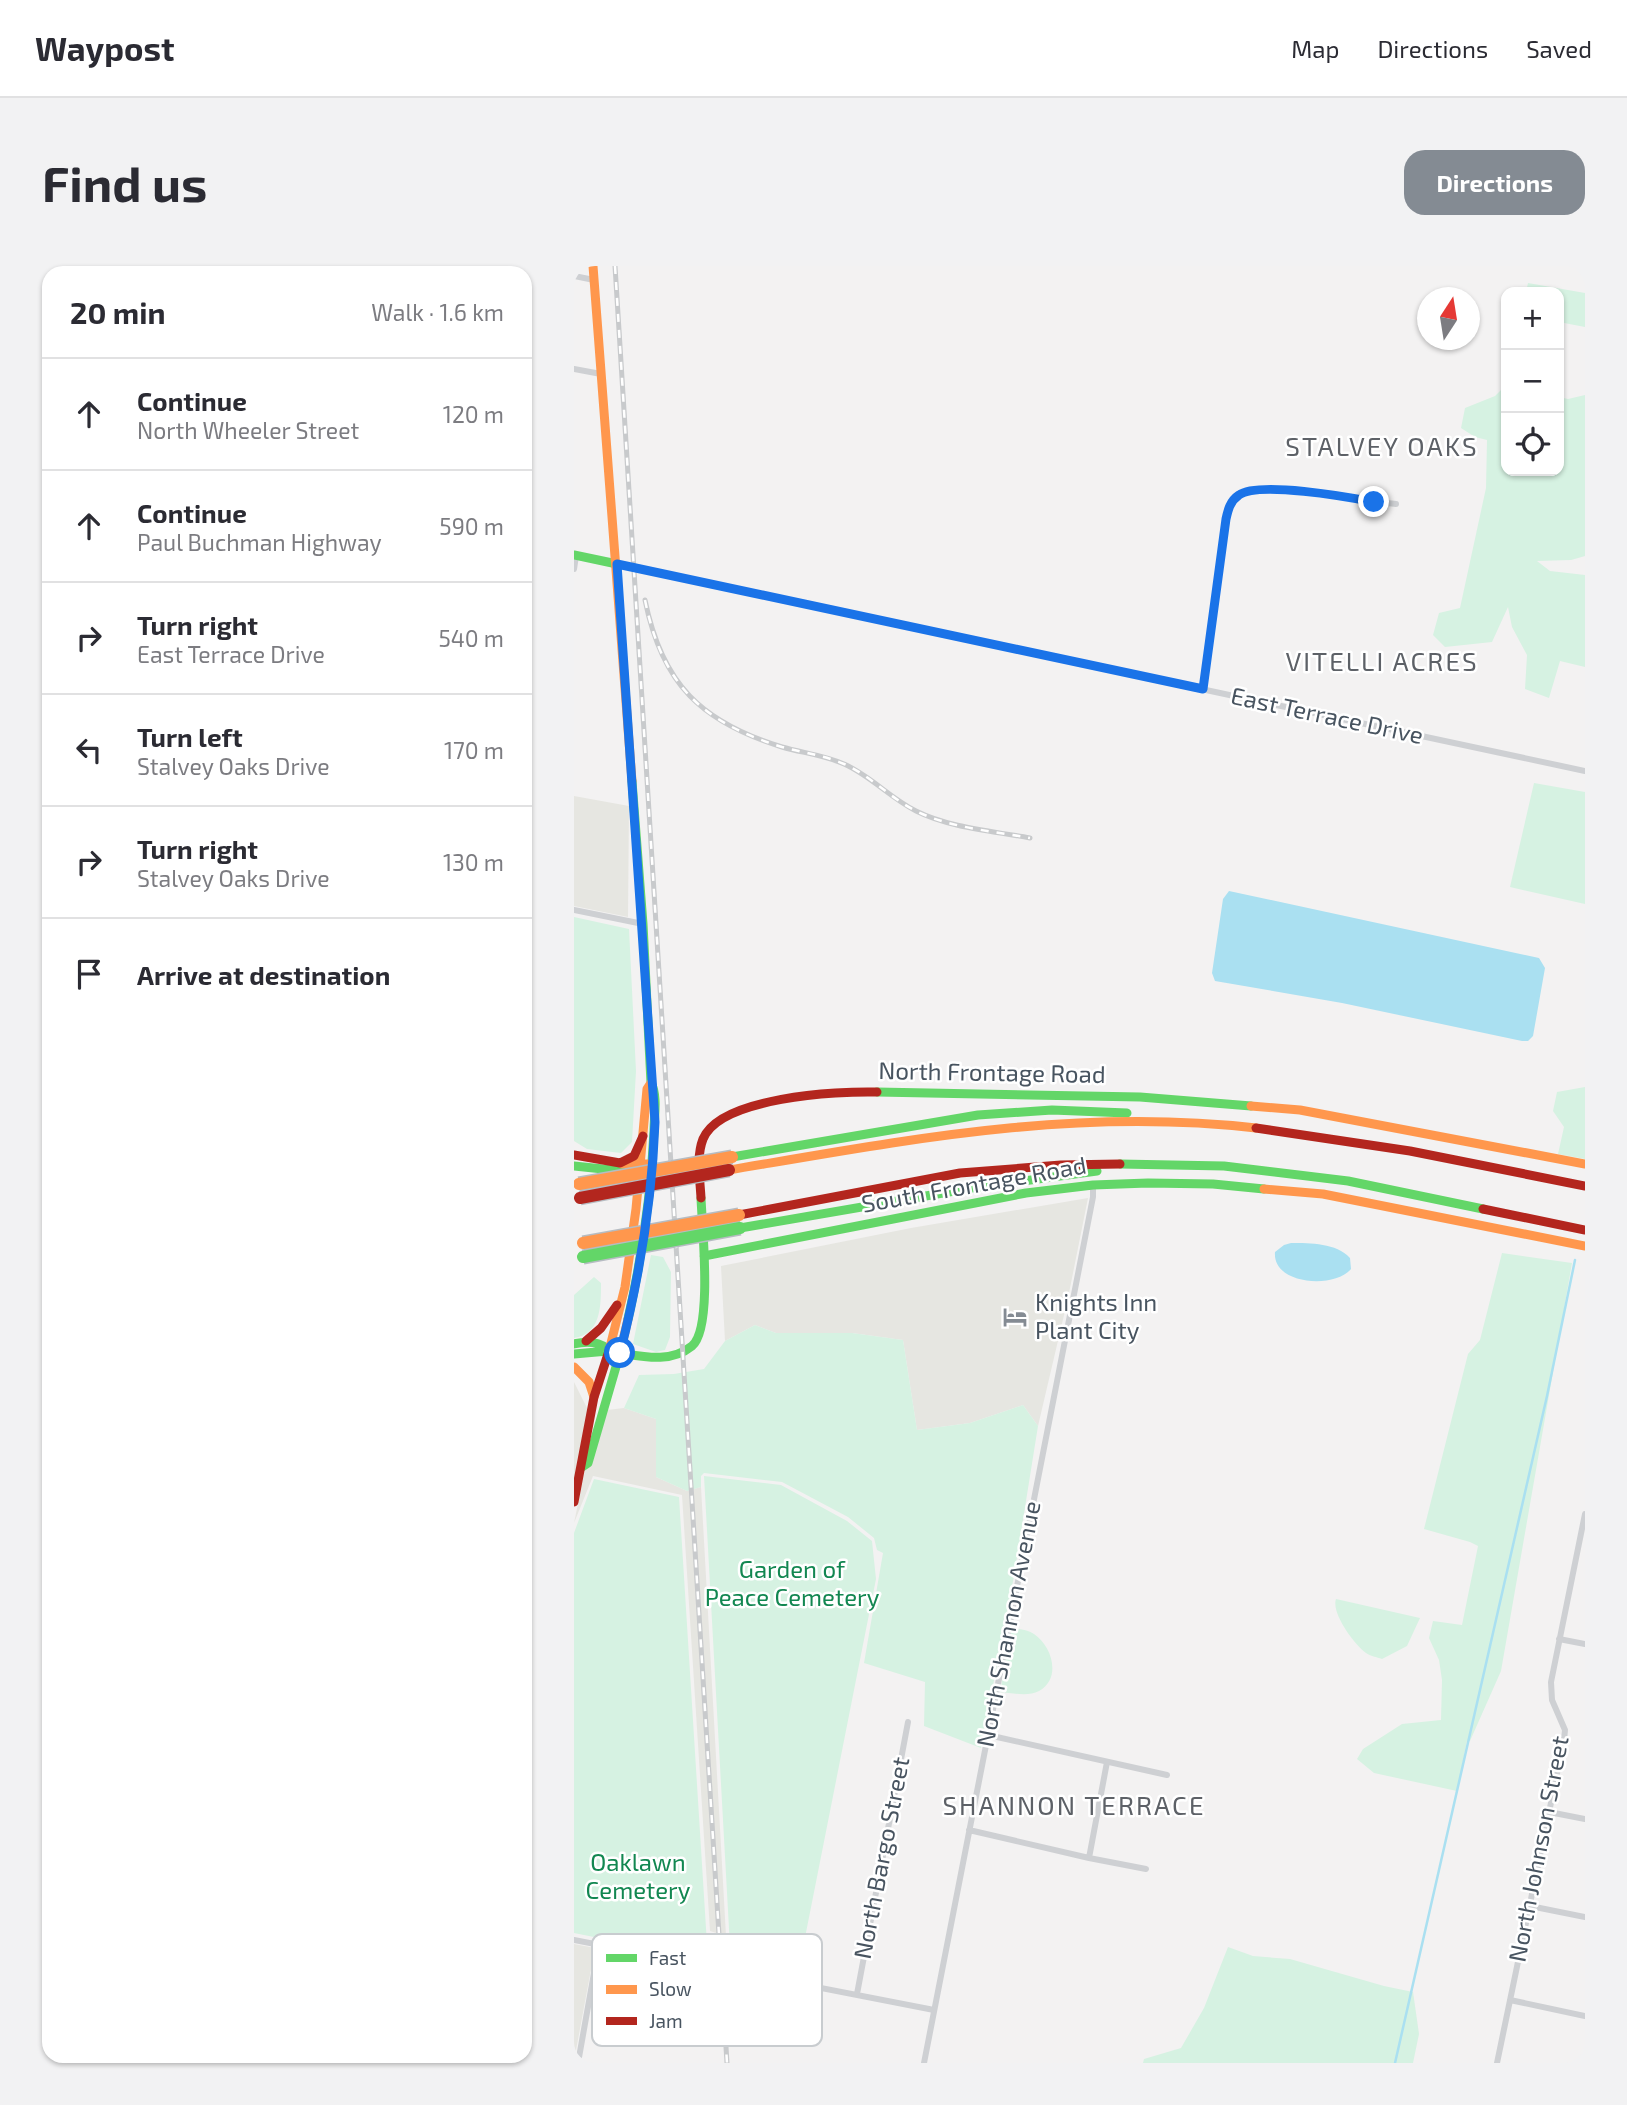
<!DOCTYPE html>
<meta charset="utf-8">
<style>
:root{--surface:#fff;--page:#f2f2f3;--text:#2b2b33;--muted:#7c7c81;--line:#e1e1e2;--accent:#848b93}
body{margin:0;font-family:"Exo 2",sans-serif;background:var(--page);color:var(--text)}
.controls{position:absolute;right:21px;top:21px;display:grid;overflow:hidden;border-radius:14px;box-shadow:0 2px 5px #0004}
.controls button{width:63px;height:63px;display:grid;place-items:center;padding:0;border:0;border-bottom:2px solid var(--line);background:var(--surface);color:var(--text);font:35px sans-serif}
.compass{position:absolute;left:843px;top:21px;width:63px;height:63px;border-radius:50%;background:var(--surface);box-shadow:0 2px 5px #0004;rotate:12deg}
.stop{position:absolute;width:21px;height:21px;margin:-16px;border:5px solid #1a73e8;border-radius:50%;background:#fff}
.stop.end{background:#1a73e8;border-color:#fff;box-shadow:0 2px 7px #0008}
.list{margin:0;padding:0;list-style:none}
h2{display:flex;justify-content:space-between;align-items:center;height:91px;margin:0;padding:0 28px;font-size:30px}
h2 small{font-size:23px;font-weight:400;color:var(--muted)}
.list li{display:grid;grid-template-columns:46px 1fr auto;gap:21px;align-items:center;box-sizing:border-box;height:112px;padding:0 28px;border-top:2px solid var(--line)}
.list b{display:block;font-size:26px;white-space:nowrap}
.list p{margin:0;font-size:23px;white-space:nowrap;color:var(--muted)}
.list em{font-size:23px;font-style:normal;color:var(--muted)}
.icon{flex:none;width:38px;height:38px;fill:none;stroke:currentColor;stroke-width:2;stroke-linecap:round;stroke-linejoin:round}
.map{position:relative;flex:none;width:1011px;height:1797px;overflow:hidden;border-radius:21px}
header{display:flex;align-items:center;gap:42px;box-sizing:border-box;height:98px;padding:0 35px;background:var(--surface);border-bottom:2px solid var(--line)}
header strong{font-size:33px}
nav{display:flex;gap:38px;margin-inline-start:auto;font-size:24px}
.intro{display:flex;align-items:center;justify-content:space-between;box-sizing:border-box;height:168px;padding:0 42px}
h1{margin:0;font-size:49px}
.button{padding:18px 32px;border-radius:21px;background:var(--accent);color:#fff;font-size:24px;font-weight:700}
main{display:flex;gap:42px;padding:0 42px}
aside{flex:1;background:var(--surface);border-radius:21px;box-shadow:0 2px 5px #0004}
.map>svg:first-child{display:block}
</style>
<header>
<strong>Waypost</strong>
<nav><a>Map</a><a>Directions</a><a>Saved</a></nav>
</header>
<div class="intro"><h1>Find us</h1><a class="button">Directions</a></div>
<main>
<aside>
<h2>20 min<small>Walk · 1.6 km</small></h2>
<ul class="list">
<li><svg class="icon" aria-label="ahead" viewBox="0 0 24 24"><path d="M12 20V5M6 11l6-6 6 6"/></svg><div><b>Continue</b><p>North Wheeler Street</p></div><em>120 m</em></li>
<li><svg class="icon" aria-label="ahead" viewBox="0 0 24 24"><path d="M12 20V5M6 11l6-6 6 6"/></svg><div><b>Continue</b><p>Paul Buchman Highway</p></div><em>590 m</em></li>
<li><svg class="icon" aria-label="right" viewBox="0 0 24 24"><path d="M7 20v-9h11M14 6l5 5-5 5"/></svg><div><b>Turn right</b><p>East Terrace Drive</p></div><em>540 m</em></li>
<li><svg class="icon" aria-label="left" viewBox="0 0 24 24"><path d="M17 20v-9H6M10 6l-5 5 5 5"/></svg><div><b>Turn left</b><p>Stalvey Oaks Drive</p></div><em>170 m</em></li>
<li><svg class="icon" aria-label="right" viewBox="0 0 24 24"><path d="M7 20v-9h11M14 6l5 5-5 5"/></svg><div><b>Turn right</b><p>Stalvey Oaks Drive</p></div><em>130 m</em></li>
<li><svg class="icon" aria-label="arrive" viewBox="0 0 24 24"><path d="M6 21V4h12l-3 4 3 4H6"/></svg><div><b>Arrive at destination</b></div></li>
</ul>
</aside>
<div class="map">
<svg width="1011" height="1797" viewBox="0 0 1011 1797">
<rect width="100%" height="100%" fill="#f3f2f2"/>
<path fill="#e6e6e1" d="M0,530L55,540L54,651L0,640Z
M514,932L494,1032L464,1160L449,1139L396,1157L343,1164L329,1074L278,1067H202L181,1059L151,1075L147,1000L337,962Z
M0,1116L14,1144L3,1194L0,1219Z
M50,1142L82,1153V1211L113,1225L127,1221L152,1670L136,1665L108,1229L19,1210L0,1257L11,1204L18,1198L33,1144Z
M0,1678L21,1682L0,1795Z"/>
<path fill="#d6f2e2" d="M954,17L1011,27V61L985,56V26H952Z
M932,119V205H985V131L994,133L1011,129V290L997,294L963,295L976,305L1011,309V401L986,395L975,432L951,423L953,389L938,361L934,341L918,376L871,381L859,369L865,347L886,342L912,222L913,174L901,171L887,162L891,142L921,130Z
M960,517L1011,526V638L936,621Z
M0,651L55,663L62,805L58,876L47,887L13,883L0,875Z
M1011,821V893L984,888L990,861L979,845L983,826Z
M928,987L998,997L927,1405L896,1475H893L883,1525L800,1507L783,1493L789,1483L828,1458L867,1454L868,1414L865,1394L855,1372L859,1355L888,1359L904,1280L896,1276L850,1263L894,1088L906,1074Z
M77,989L89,991L97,1006L96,1071L91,1084L82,1086L59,1078Z
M20,1011L27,1017C27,1040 27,1068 0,1072V1029Z
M181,1059L202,1067H278L329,1074L343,1164L396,1157L449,1139L464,1160L440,1310L407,1482L350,1460L351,1416L290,1397L309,1287L303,1284L300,1272L274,1251L208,1216L130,1207L127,1210V1221L113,1225L82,1211V1153L50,1142L65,1109L100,1108L130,1103L151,1075Z
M130,1210L207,1219L273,1255L298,1275L302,1313L223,1712L157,1699Z
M20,1213L105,1231L134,1694L0,1667V1267Z
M762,1333L846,1352L833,1380L808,1393C803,1391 796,1390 792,1387C780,1378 757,1347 762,1333Z
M438,1362C445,1363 454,1364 460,1368C478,1380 488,1412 465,1425C454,1431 438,1427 426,1426Z
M654,1681L679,1690L716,1693L810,1720L839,1726L845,1768L839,1797H569L570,1793L607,1782L630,1742Z"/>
<path fill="#aae0f1" d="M655,625L965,692L971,702L959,770L954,775H948L768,737L641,715L638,707L649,633Z
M717,977C737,977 762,977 776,992L777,1003C761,1023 698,1019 701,986L710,979Z"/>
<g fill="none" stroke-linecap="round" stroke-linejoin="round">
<path stroke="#aae0f1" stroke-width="2.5" d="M821,1797L973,1130L1001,994"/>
<path stroke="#ced0d3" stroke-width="6" d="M0,10L20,14
M0,103L27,108
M43,298L1011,505
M0,303L2,290
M629,423L652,253C654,244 656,235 664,229C686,214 792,235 822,238
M0,644L69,658
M985,1373L1011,1378
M414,1469L593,1509
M975,1546L1011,1553
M395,1564L515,1592L572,1603
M515,1592L533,1496
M956,1640L1011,1651
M0,1674L360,1744
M283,1728L334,1456
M936,1734L1011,1750
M4,1797L25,1679
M350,1797L519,931V919
M923,1797L990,1474L991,1464L978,1434L977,1416L1011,1248"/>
<path stroke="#63d668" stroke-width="9" d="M0,289L43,298
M303,826L566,831L677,840
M158,891L404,849L478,844L553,847
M546,898L650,900L774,915L909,943
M0,900L48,905
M166,962L398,922L523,905
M130,990L452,927L519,919L574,917L639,918L690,923
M54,1053C68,991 77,929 80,865C80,851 84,830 77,817L69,658L58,515
M0,1078C12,1075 27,1075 35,1085
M0,1088L34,1085
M8,1201L14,1197L46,1087C71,1091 97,1097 118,1080C139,1063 128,960 127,932"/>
<path stroke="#ff974d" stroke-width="9" d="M19,0L58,515
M677,840L726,844L1011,898
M48,898H79
M155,904C333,874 500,841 682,862
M690,923L749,928L1011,980
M54,1053L46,1087L35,1085L51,1021L62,943L73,823L77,817
M0,1101L15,1116L20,1131"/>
<path stroke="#b3261e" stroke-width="9" d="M682,862L836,885L1011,920
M0,889L46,897L60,890L69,870
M127,932C126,913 122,891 129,873C146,831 263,825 303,826
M909,943L1011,964
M165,949L386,907L487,899L546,898
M12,1075L27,1062L43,1039
M0,1236L20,1131L35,1085"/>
<g stroke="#c8cacc" stroke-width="5">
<path id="rail" d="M41,0L153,1797
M71,334C88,418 127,456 208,481C229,487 250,489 270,498C297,510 316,532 342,545C376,562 419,565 456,572"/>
</g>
<use href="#rail" stroke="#fff" stroke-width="2.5" stroke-dasharray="8" stroke-linecap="butt"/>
<g stroke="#b6bcc2" stroke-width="15" stroke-linecap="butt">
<path id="fast-bridge" d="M9,991L166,962"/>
</g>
<g stroke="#b6bcc2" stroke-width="15" stroke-linecap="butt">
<path id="slow-bridge" d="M5,918L158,891
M9,977L165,949"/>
</g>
<g stroke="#b6bcc2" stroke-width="15" stroke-linecap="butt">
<path id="jam-bridge" d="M6,932L155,904"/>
</g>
<use href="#fast-bridge" stroke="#63d668" stroke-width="12"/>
<use href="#slow-bridge" stroke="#ff974d" stroke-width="12"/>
<use href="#jam-bridge" stroke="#b3261e" stroke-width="12"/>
</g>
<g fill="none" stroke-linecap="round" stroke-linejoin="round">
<path stroke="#1a73e8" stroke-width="9" d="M46,1087C66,1009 78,936 81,856L43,298L629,423L652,253C654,244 656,235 665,229C684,215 774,231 800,236"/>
</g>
<defs>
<g id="hotel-bare" transform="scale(1.89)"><path d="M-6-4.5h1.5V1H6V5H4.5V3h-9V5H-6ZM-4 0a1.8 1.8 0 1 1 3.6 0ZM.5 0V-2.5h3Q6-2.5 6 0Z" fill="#848b93" stroke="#fff" stroke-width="2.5" paint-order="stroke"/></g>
</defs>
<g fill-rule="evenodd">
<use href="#hotel-bare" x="441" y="1051"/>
</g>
<g text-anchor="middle" stroke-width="5" stroke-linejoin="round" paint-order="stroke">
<g font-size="24" fill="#485460" stroke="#fff">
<text transform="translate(753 450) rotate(12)" y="8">East Terrace Drive</text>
<text transform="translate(418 807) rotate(1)" y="8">North Frontage Road</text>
<text transform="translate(400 919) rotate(-10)" y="8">South Frontage Road</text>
<text transform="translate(435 1358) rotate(-79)" y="8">North Shannon Avenue</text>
<text transform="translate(965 1583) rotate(-79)" y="8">North Johnson Street</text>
<text transform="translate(308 1592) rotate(-79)" y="8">North Bargo Street</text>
</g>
<g font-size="24" fill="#485460" stroke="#fff" text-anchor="start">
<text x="461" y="1045">Knights Inn<tspan x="461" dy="28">Plant City</tspan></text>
</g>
<g font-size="24" fill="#128751" stroke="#fff">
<text x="218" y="1312">Garden of<tspan x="218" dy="28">Peace Cemetery</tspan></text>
<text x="64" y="1605">Oaklawn<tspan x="64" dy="28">Cemetery</tspan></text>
</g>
<g font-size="26" letter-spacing="2" fill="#5d6167" stroke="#fff">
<text x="808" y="190">STALVEY OAKS</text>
<text x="808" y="405">VITELLI ACRES</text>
<text x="500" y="1549">SHANNON TERRACE</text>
</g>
</g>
<rect x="18" y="1668" width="230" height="112" rx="10" fill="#fff" stroke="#c8cccf" stroke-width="2"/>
<rect x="32" y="1688" width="31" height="8" fill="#63d668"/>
<rect x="32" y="1719" width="31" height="9" fill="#ff974d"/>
<rect x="32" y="1751" width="31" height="8" fill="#b3261e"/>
<g font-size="19" fill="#485460">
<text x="75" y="1699">Fast</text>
<text x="75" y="1730">Slow</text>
<text x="75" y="1762">Jam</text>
</g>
</svg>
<div class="controls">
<button>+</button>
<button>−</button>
<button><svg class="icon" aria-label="locate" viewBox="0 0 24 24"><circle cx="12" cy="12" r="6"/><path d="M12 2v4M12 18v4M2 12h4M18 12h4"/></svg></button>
</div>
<svg class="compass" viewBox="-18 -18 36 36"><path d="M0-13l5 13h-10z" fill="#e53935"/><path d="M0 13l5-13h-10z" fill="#7c7c81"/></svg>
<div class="stop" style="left:46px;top:1087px"></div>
<div class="stop end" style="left:800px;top:236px"></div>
</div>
</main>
